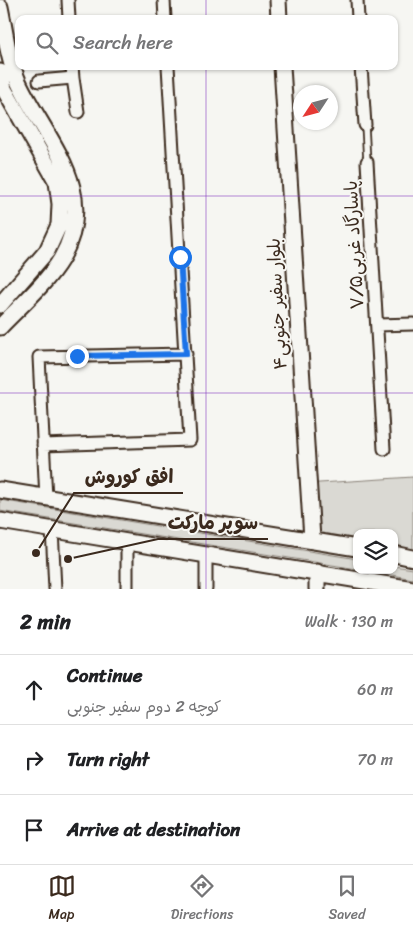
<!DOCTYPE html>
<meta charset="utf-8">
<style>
:root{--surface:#fff;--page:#f2f2f2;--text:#202124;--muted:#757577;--line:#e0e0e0;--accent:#3b2a1e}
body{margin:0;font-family:Sriracha,"Playpen Sans Arabic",sans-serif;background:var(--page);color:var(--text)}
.controls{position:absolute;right:15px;bottom:15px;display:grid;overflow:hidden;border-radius:10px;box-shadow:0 1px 4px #0004}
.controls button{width:45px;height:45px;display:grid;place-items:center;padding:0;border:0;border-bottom:1px solid var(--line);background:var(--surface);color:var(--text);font:25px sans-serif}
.compass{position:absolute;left:293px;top:85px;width:45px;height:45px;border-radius:50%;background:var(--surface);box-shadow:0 1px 4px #0004;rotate:234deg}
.stop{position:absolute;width:15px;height:15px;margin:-11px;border:4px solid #1a73e8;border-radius:50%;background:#fff}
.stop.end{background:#1a73e8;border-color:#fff;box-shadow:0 1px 5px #0008}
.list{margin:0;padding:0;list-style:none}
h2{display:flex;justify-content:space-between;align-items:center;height:65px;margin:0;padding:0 20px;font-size:21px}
h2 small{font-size:16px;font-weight:400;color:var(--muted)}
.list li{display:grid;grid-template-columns:32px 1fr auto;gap:15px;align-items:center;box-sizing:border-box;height:70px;padding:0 20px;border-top:1px solid var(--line)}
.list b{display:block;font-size:19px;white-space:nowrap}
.list p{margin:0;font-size:16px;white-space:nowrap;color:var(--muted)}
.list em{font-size:16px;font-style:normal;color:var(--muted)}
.icon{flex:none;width:28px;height:28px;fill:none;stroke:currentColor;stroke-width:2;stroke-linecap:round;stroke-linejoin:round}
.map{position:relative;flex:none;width:413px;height:589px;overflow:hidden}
.search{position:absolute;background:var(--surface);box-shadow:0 1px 4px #0004;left:15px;right:15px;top:15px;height:55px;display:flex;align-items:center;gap:12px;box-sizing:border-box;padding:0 18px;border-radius:10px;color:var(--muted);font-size:19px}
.sheet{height:275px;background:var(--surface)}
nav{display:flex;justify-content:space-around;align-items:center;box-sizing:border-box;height:70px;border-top:1px solid var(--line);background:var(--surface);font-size:14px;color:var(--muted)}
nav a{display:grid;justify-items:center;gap:2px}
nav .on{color:var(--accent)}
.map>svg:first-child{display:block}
</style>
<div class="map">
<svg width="413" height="589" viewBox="0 0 413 589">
<rect width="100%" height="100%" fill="#f6f6f2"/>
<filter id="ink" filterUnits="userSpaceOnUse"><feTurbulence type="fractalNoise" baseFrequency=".02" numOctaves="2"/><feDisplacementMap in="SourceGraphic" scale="10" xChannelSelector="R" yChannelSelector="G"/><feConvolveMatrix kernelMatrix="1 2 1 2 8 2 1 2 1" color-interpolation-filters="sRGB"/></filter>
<g filter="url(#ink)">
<path fill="#dad9d3" stroke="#8a8278" d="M413,477V553L394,550V533H357V545L312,539L304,484Z
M0,500L357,559V569L0,511Z
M394,566L413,569V579L365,570H394Z"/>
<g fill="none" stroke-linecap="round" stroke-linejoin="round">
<g stroke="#3b2a1e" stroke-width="9">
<path id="lane" d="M365,125L367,162"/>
</g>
<g stroke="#3b2a1e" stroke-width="15">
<path id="street" d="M68,0L69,19
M164,0L165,19
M357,0L358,19
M361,66L365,125
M73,78L78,112
M39,81L73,78L72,66
M367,162L384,449
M377,325L413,324
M43,445L190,440L168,66
M46,499L39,357L186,354
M52,529L55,589
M127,589V542
M206,589V555"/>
</g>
<g stroke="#3b2a1e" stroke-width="19">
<path id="secondary" d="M278,0L279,19
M0,7C5,31 8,59 18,81C45,140 101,190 61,259C46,284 20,306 0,327
M282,66L312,539
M0,72L4,89L57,182L60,204L59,225L47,251L0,305
M0,490L357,548
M0,521L413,589
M394,554L413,558
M317,572V589"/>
</g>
<use href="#lane" stroke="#f6f6f2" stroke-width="5.5"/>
<use href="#street" stroke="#f6f6f2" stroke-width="11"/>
<use href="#secondary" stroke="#f6f6f2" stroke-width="15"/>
</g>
</g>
<g fill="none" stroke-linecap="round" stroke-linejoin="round" filter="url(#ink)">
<path stroke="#1a73e8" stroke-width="6" d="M77,356L186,354L180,257"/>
</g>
<path fill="none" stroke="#7b2cbf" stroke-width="1" stroke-opacity="0.55" d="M206,0V19M206,66V589M0,196H413M0,393H413"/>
<g text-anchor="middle" stroke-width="4" stroke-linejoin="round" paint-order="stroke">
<g font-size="18" fill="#3b2a1e" stroke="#f6f6f2">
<text transform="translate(354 245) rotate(-93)" y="6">پاسارگاد غربی۷/۵</text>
<text transform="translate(277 304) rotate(-93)" y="6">بلوار سفیر جنوبی۴</text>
</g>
</g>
<path fill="none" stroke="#3b2a1e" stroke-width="2" d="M36 553L74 493H183M68 559L158 539H268"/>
<g fill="#3b2a1e" stroke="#f6f6f2" stroke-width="2">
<circle cx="36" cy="553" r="5"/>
<circle cx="68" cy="559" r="5"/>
</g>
<g font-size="19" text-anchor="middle" font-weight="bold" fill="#3b2a1e" stroke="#f6f6f2" stroke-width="4" stroke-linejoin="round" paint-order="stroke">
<text x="129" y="483">افق کوروش</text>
<text x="213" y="529">سوپر مارکت</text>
</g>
</svg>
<div class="controls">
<button><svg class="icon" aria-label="layers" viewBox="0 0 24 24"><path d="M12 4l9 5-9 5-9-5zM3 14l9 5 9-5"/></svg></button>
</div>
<svg class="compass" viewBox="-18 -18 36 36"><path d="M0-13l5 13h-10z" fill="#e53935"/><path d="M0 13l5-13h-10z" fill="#757577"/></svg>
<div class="stop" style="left:180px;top:257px"></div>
<div class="stop end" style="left:77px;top:356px"></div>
<div class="search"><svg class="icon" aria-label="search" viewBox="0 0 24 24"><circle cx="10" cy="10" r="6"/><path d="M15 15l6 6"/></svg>Search here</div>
</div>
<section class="sheet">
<h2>2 min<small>Walk · 130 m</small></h2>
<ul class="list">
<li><svg class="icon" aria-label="ahead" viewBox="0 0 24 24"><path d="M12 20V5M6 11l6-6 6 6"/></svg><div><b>Continue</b><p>کوچه 2 دوم سفیر جنوبی</p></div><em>60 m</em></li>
<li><svg class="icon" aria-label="right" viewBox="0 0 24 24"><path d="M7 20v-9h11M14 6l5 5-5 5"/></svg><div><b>Turn right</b></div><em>70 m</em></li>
<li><svg class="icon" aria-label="arrive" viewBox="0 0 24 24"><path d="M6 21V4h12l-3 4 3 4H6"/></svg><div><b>Arrive at destination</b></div></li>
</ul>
</section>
<nav>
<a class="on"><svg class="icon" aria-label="map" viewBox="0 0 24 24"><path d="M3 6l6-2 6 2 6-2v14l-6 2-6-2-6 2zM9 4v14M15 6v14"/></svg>Map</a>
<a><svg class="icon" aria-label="directions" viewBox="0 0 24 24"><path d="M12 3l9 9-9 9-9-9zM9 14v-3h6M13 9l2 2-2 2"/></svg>Directions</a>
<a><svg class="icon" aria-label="saved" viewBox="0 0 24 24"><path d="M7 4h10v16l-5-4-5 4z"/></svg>Saved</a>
</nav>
